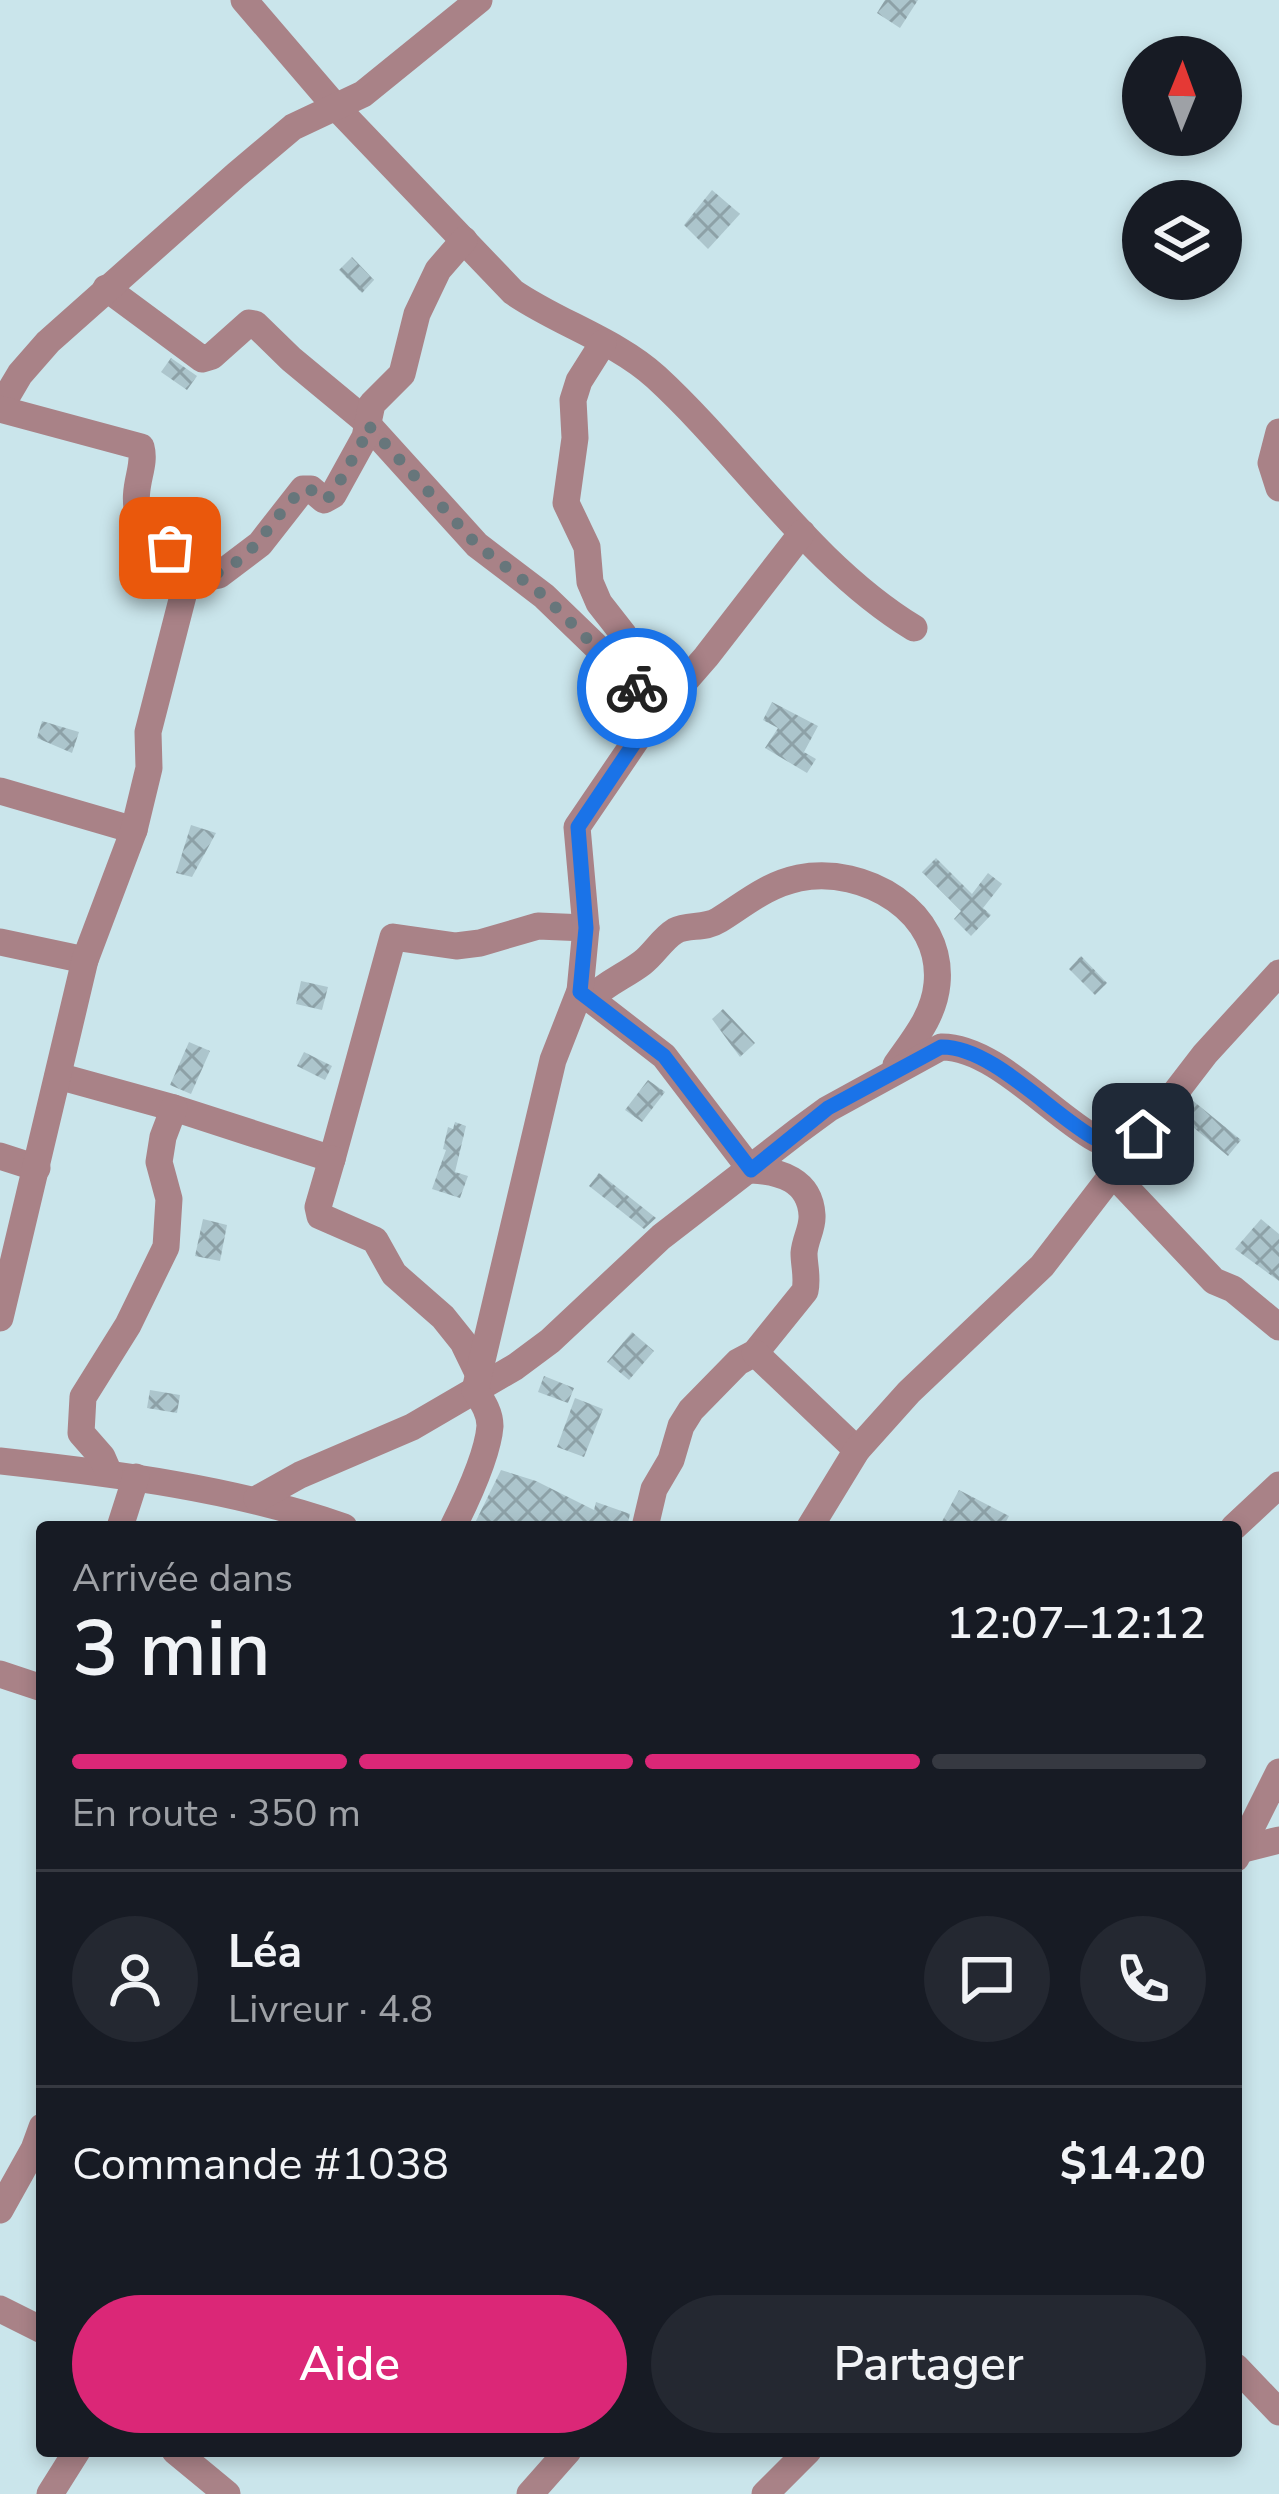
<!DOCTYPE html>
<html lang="fr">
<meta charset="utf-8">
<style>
:root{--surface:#171b24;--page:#242831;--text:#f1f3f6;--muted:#9ea1a6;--line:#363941;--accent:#db2777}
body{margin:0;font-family:"Nunito Sans",sans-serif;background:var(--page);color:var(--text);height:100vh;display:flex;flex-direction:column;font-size:45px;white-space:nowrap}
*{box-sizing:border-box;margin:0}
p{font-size:39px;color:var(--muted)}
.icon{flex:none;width:66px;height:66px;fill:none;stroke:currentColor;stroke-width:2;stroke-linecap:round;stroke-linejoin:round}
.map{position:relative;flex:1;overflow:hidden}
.sheet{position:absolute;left:36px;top:1521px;width:1206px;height:936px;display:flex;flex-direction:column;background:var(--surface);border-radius:12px;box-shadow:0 6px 18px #0003}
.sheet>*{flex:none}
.needle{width:78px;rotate:1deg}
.controls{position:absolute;left:1122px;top:36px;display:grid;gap:24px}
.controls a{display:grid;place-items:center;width:120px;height:120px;border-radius:50%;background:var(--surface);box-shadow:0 6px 18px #0003;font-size:60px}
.pin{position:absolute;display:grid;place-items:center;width:102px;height:102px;color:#fff;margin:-51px;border-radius:24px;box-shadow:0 6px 18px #0006}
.courier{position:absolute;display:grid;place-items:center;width:120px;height:120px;margin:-60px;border:9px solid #1a73e8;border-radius:50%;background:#fff;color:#222;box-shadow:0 3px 15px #0007}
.head em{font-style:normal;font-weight:600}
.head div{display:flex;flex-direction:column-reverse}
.head{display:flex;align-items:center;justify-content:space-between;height:204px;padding:0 36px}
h1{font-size:78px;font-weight:600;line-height:90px}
.bar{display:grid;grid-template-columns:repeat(4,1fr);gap:18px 12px;align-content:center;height:144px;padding:0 36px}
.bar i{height:15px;border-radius:9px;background:var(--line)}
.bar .selected{background:var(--accent)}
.bar p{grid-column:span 4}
.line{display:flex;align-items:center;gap:30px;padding:0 36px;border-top:3px solid var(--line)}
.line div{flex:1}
.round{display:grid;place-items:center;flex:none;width:126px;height:126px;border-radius:63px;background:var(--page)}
.primary-button{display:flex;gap:24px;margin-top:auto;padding:24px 36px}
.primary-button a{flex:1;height:138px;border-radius:72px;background:var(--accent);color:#fff;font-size:48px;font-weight:600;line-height:138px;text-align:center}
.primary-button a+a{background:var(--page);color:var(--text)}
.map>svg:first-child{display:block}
.building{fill:url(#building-cross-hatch)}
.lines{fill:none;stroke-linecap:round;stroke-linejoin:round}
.minor{stroke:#a98287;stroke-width:27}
.done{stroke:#67767b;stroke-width:12;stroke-dasharray:0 21.6}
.route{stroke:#1a73e8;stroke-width:15}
</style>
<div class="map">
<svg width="1279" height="2494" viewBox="0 0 1279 2494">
<defs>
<pattern id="building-cross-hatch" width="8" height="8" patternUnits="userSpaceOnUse" patternTransform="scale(3)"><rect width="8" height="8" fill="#acc5cc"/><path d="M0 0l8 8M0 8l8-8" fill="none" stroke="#8da1a7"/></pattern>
</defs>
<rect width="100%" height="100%" fill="#cae5eb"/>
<g class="building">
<path d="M885 0H918L900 28 877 13Z"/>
<path d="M712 190 740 214 708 249 684 225Z"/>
<path d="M352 257 374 280 362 293 339 270Z"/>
<path d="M171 358 197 376 187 390 161 372Z"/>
<path d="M772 702 818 726 804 752 816 759 807 773 765 748 778 728 763 720Z"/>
<path d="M42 721 79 732 72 753 37 738Z"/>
<path d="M191 825 216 833 192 877 176 873Z"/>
<path d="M936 858 972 894 988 873 1002 884 983 908 991 915 971 936 954 919 961 911 922 872Z"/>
<path d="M1081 956 1107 983 1095 995 1069 969Z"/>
<path d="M301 981 328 987 322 1010 296 1004Z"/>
<path d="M723 1009 755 1043 740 1057 712 1019Z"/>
<path d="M189 1042 210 1051 191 1094 170 1085Z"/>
<path d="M304 1052 332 1066 325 1080 297 1066Z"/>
<path d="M648 1080 665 1092 642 1122 625 1110Z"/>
<path d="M1192 1100 1241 1140 1228 1156 1188 1123 1145 1174 1139 1169Z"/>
<path d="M455 1122 466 1126 455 1172 468 1176 460 1198 432 1189 446 1150 443 1149 448 1127 453 1129Z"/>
<path d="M599 1173 656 1218 644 1229 589 1186Z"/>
<path d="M203 1219 227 1225 220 1261 195 1256Z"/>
<path d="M1261 1219 1279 1234V1281L1235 1249Z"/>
<path d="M632 1332 654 1351 629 1380 607 1362Z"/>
<path d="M544 1376 574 1388 568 1403 538 1392Z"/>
<path d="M150 1390 180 1395 177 1413 147 1408Z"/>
<path d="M575 1398 603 1409 584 1457 557 1447Z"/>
<path d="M501 1470 536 1481 594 1510 596 1502 630 1514 627 1527H473Z"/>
<path d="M959 1490 1009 1516 1003 1527H939Z"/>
</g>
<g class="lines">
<g class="minor">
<path d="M244 0 335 106 513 292C558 323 615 340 656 377 744 458 811 565 914 628"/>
<path d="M106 288 202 359 212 356 249 323 255 324 291 359 361 417 477 545 544 596 632 681"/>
<path d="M603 343 579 381 573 400 575 438 566 503 587 547 590 582 599 603 624 635V660L643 697 645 727"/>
<path d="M0 408 20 374 48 342 236 175 293 127 363 94 479 0"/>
<path d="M0 409 141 447C147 469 129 487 140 521L164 536 173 556 194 580"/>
<path d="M1279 432 1271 463 1279 488"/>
<path d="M0 791 134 830"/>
<path d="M0 942 85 960"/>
<path d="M580 991 664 1056 751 1170C780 1171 810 1180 812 1215 813 1228 805 1239 804 1253 804 1266 808 1277 805 1291L755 1353 738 1362 691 1410 681 1426 671 1460 654 1489 645 1527"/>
<path d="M590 999C606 983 625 976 642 963 654 954 662 939 675 931 688 924 705 929 719 920 745 904 766 885 799 878 865 865 944 912 937 984 934 1016 914 1039 896 1065"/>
<path d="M58 1076 174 1108 332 1159 393 937 456 946 480 943 538 926 586 928"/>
<path d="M0 1156 37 1168"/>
<path d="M332 1159 318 1207 320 1216 375 1240 394 1274 443 1317 463 1342 479 1375"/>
<path d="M1113 1174 1214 1281 1233 1289 1279 1327"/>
<path d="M0 1318 85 960 134 830 149 768 148 732 185 588 194 580 219 575 260 544 303 489H311L324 500 333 495 365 437 372 404 402 374 417 314 438 270 464 240"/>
<path d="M755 1353 857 1450"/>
<path d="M0 1461C117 1474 233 1488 344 1527"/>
<path d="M109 1473 102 1457 81 1433 83 1397 128 1325 166 1247 169 1199 159 1162 163 1137 174 1108"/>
<path d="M257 1499 300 1475 412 1427 515 1367 550 1341 661 1237 798 1131 828 1109 941 1047C993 1046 1051 1114 1096 1139L1112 1142 1143 1134"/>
<path d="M120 1527 136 1477"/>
<path d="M453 1527C466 1501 488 1454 490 1426 490 1412 482 1401 475 1390L553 1060 580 991 586 928 577 827 645 727 706 657 802 533"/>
<path d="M810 1527 857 1450 909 1392 1042 1266 1205 1054 1279 973"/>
<path d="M1234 1527 1279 1485"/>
<path d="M0 1674 42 1688"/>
<path d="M1236 1851 1279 1840"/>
<path d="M1236 1858 1279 1772"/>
<path d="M0 2210 34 2149 42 2127"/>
<path d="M0 2309 42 2330"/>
<path d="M1236 2367 1279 2412"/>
<path d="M175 2451 227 2494"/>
<path d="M50 2494 77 2451"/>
<path d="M530 2494 568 2451"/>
<path d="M765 2494 808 2451"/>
</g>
</g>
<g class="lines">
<path class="done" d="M170 548 194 580C253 569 264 525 303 489H310L324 500 332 495 365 437 368 425 477 545 544 596 637 688"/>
<path class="route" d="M637 688 643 697 645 727 578 827 586 928 580 992 664 1056 751 1170 828 1108 941 1047C992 1046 1052 1115 1096 1139L1112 1142 1143 1134"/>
</g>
</svg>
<div class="controls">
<a><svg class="needle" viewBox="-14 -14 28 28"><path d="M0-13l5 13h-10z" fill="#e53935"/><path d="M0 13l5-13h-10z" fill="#9ea1a6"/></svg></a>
<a><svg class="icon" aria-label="layers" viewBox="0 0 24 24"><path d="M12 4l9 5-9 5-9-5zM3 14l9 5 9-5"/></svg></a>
</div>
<div class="pin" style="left:170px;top:548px;background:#ea580c"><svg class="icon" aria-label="bag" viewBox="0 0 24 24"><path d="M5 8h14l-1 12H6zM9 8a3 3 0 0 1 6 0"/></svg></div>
<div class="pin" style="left:1143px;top:1134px;background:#1f2937"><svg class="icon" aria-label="home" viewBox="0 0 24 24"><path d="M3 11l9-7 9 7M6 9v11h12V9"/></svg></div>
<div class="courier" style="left:637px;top:688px"><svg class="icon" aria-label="bike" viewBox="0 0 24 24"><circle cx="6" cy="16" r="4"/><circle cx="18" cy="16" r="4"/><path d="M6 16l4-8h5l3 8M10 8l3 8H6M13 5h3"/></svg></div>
<section class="sheet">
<div class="head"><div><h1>3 min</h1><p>Arrivée dans</p></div><em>12:07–12:12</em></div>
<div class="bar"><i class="selected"></i><i class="selected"></i><i class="selected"></i><i></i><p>En route · 350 m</p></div>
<div class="line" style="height:216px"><a class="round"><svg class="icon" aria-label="person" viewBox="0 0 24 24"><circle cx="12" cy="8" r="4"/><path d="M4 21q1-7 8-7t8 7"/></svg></a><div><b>Léa</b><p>Livreur · 4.8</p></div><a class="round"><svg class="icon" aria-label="chat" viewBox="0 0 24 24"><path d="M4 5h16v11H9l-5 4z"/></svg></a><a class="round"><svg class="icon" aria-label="phone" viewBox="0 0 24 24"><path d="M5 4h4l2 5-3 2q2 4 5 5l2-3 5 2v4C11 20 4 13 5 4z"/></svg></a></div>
<div class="line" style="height:156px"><div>Commande #1038</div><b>$14.20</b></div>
<div class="primary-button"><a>Aide</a><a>Partager</a></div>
</section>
</div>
